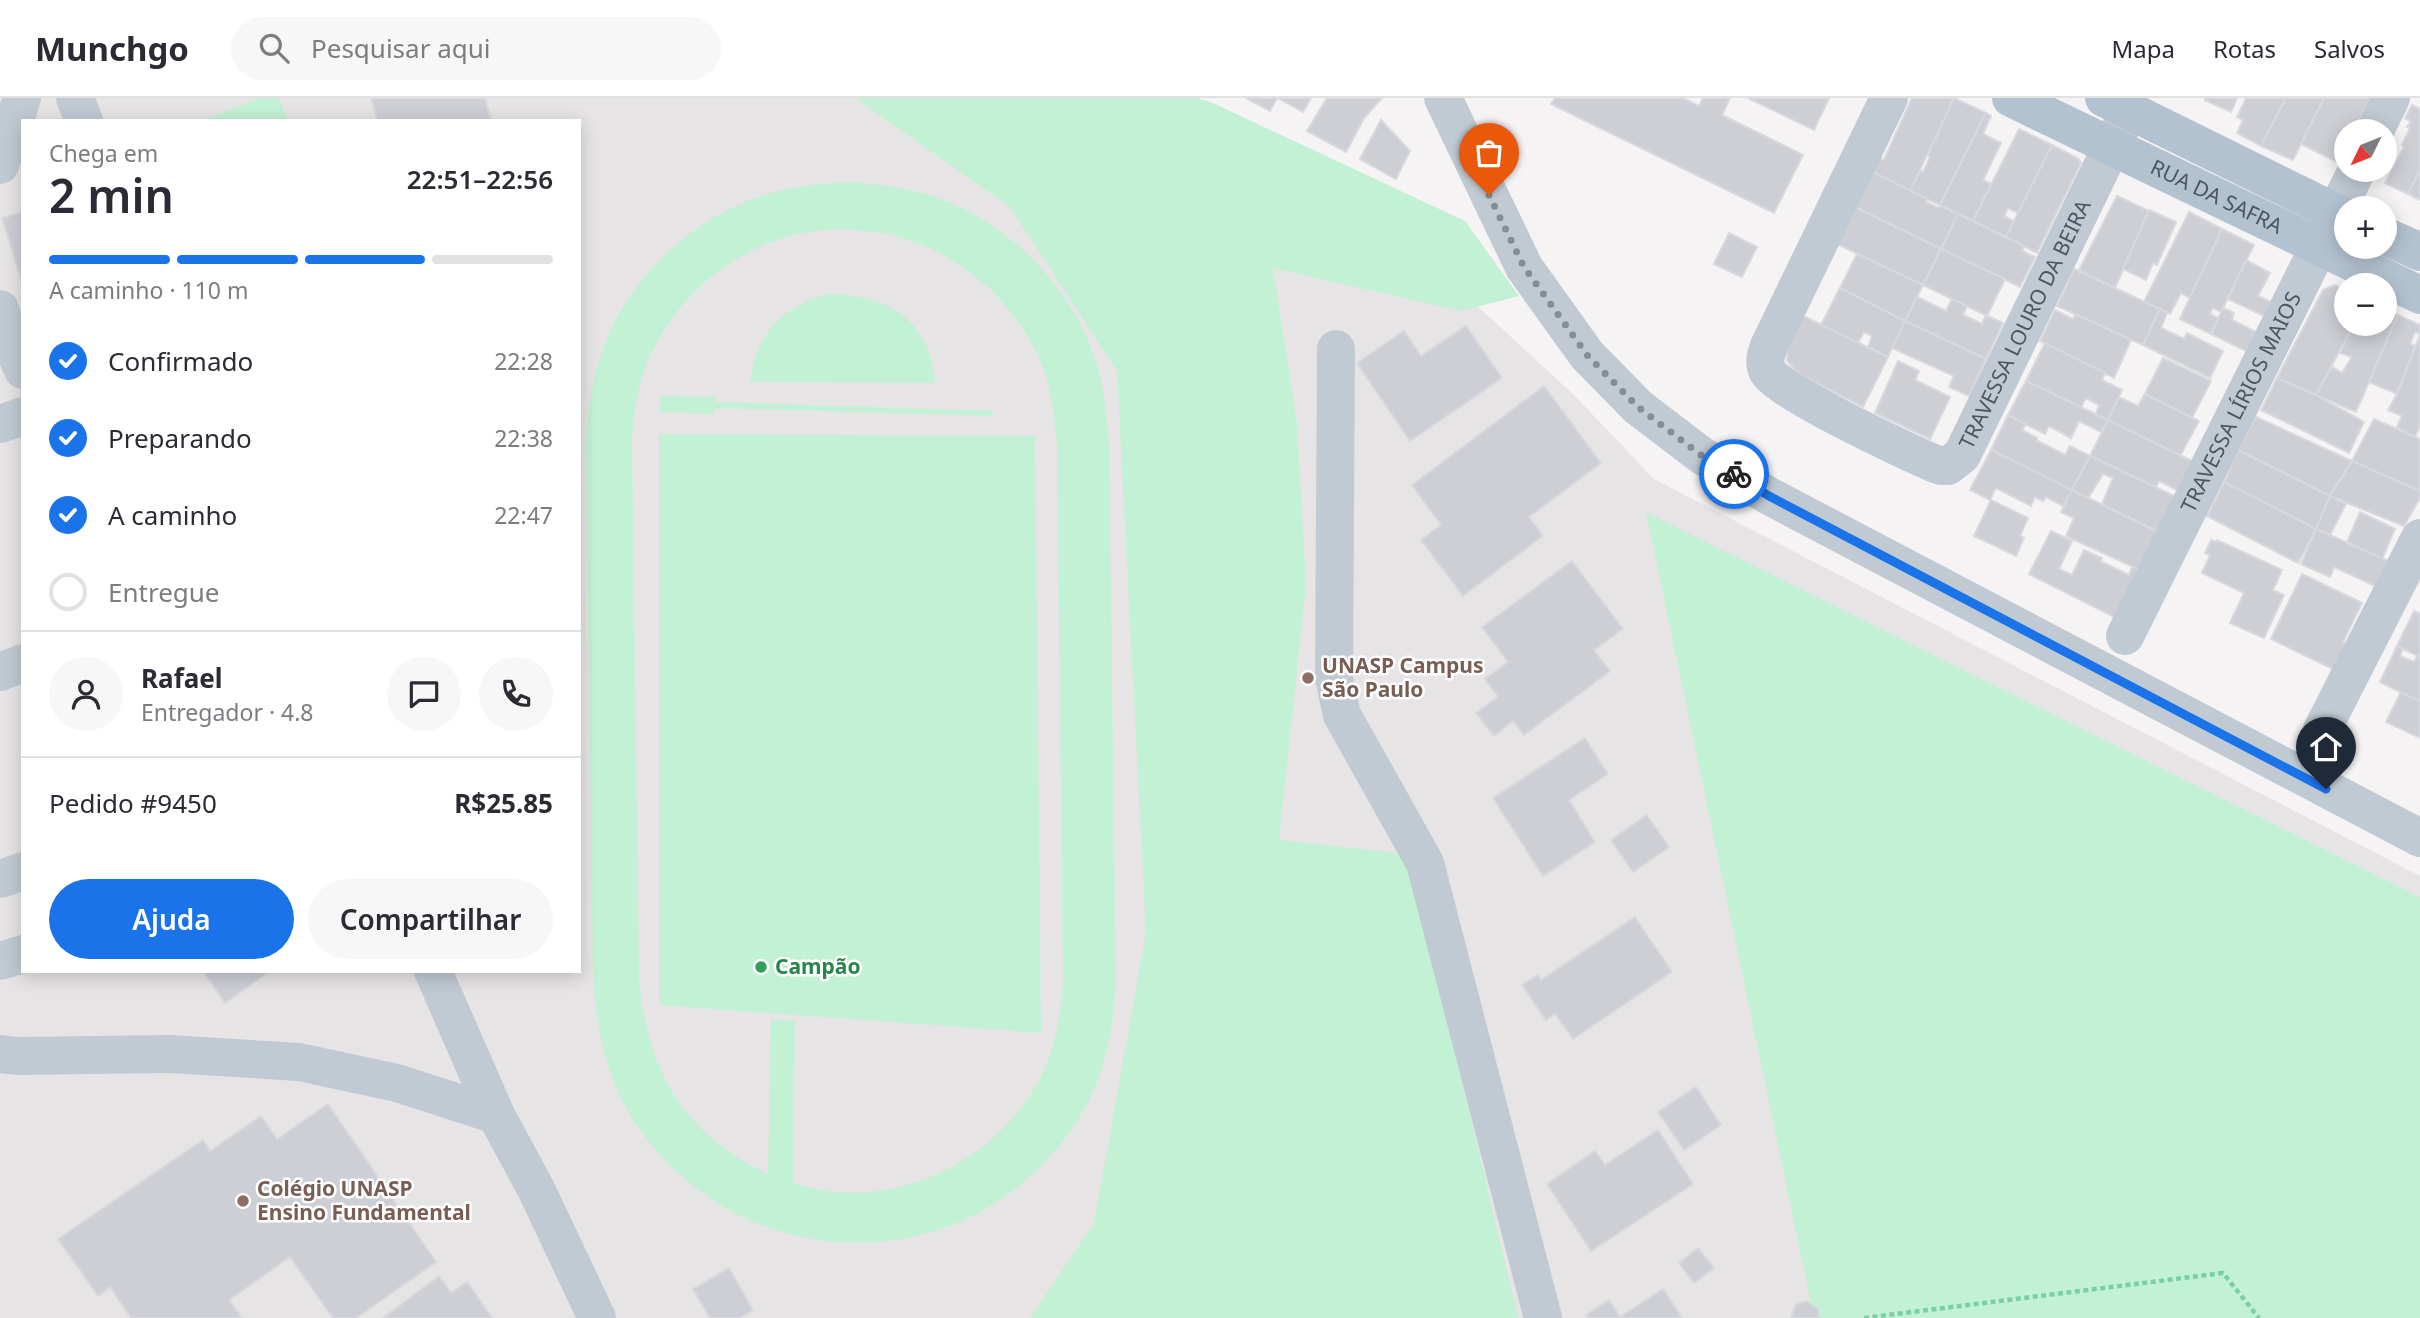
<!DOCTYPE html>
<html lang="pt">
<meta charset="utf-8">
<style>
:root{--surface:#fff;--page:#f7f7f7;--text:#2b2b33;--muted:#7c7c81;--line:#e1e1e2;--accent:#1a73e8}
body{margin:0;font-family:"Noto Sans",sans-serif;background:var(--page);color:var(--text);height:100vh;display:flex;flex-direction:column;font-size:26px;white-space:nowrap}
*{box-sizing:border-box;margin:0}
p{font-size:23px;color:var(--muted)}
.icon{flex:none;width:38px;height:38px;fill:none;stroke:currentColor;stroke-width:2;stroke-linecap:round;stroke-linejoin:round}
.map{position:relative;flex:1;overflow:hidden}
.drawer{position:absolute;left:21px;top:21px;width:560px;height:854px;display:flex;flex-direction:column;background:var(--surface);border-radius:0px;box-shadow:0 4px 18px #0003}
.drawer>*{flex:none}
.needle{width:46px;rotate:227deg}
.fabs{position:absolute;left:2334px;top:21px;display:grid;gap:14px}
.fabs a{display:grid;place-items:center;width:63px;height:63px;border-radius:50%;background:var(--surface);box-shadow:0 4px 18px #0003;font-size:35px}
.pin{position:absolute;display:grid;place-items:center;width:60px;height:60px;color:#fff;margin:-72px -30px;border-radius:50% 50% 50% 0;rotate:-45deg;box-shadow:0 0 7px #0007}
.pin .icon{rotate:45deg}
.courier{position:absolute;display:grid;place-items:center;width:70px;height:70px;margin:-35px;border:5px solid #1a73e8;border-radius:50%;background:#fff;color:#222;box-shadow:0 2px 9px #0007}
.headline em{font-style:normal;font-weight:600}
.headline div{display:flex;flex-direction:column-reverse}
.headline{display:flex;align-items:center;justify-content:space-between;height:119px;padding:0 28px}
h1{font-size:46px;font-weight:600;line-height:52px}
.bar{display:grid;grid-template-columns:repeat(4,1fr);gap:10px 7px;align-content:center;height:84px;padding:0 28px}
.bar i{height:9px;border-radius:5px;background:var(--line)}
.bar .selected{background:var(--accent)}
.bar p{grid-column:span 4}
.line{display:flex;align-items:center;gap:18px;padding:0 28px;border-top:2px solid var(--line)}
.line div{flex:1}
.round{display:grid;place-items:center;flex:none;width:74px;height:74px;border-radius:37px;background:var(--page)}
ol{padding:0 28px;list-style:none}
li{display:flex;align-items:center;gap:21px;height:77px}
li p{margin-inline-start:auto}
li .icon{padding:7px;border-radius:50%;background:var(--accent);color:#fff;stroke-width:4}
li:last-child{color:var(--muted)}
li i{width:38px;height:38px;border:4px solid var(--line);border-radius:50%}
.cta{display:flex;gap:14px;margin-top:auto;padding:14px 28px}
.cta a{flex:1;height:80px;border-radius:42px;background:var(--accent);color:#fff;font-size:28px;font-weight:600;line-height:80px;text-align:center}
.cta a+a{background:var(--page);color:var(--text)}
header{display:flex;align-items:center;gap:42px;box-sizing:border-box;height:98px;padding:0 35px;background:var(--surface);border-bottom:2px solid var(--line)}
header strong{font-size:33px}
nav{display:flex;gap:38px;margin-inline-start:auto;font-size:24px}
.search{width:490px;height:63px;background:var(--page);display:flex;align-items:center;gap:18px;box-sizing:border-box;padding:0 24px;border-radius:38px;color:var(--muted);font-size:26px}
.map>svg:first-child{display:block}
.education{fill:#e6e4e5;fill-rule:evenodd}
.green{fill:#c3f1d5;fill-rule:evenodd}
.building{fill:#cdcfd5;stroke:#d7d9de;stroke-width:2}
.lines{fill:none;stroke-linecap:round;stroke-linejoin:round}
.path{stroke:#7ad0a6;stroke-width:4.5;stroke-dasharray:5 3.5;stroke-linecap:butt}
.minor{stroke:#c1cad2;stroke-width:38}
.major{stroke:#b3c2d1;stroke-width:38}
.done{stroke:#868d94;stroke-width:7;stroke-dasharray:0 12.6}
.route{stroke:#1a73e8;stroke-width:9}
.education-dot{fill:#8d6e63;stroke:#fff;stroke-width:2.5}
.leisure-dot{fill:#2e9e5b;stroke:#fff;stroke-width:2.5}
.labels{text-anchor:middle;stroke-width:5;stroke-linejoin:round;paint-order:stroke}
.street-label{font-size:21px;fill:#4a5661;stroke:#fff}
.education-label{font-size:21px;font-weight:bold;fill:#785e54;stroke:#fff;text-anchor:start}
.leisure-label{font-size:21px;font-weight:bold;fill:#27864d;stroke:#fff;text-anchor:start}
</style>
<header>
<strong>Munchgo</strong>
<div class="search"><svg class="icon" aria-label="search" viewBox="0 0 24 24"><circle cx="10" cy="10" r="6"/><path d="M15 15l6 6"/></svg>Pesquisar aqui</div>
<nav><a>Mapa</a><a>Rotas</a><a>Salvos</a></nav>
</header>
<div class="map">
<svg width="2420" height="1220" viewBox="0 0 2420 1220">
<rect width="100%" height="100%" fill="#f5f3f3"/>
<path class="education" d="M0 0H1146L1399 136 1573 296 1654 381 2420 778V1220H0ZM23 23H579V873H23Z"/>
<g class="green">
<path d="M260 0H279L288 23H201Z"/>
<path d="M855 0H1197L1213 5 1465 123 1519 198 1461 213 1273 170 1297 325 1306 487 1279 742 1408 756 1518 1220H1030L1094 1125 1146 835 1117 273 1010 109Z"/>
<path d="M850 84C877 86 903 89 929 97 1007 121 1075 191 1098 270 1105 296 1107 322 1109 349L1116 888C1114 914 1111 940 1103 966 1090 1013 1058 1056 1021 1086 910 1178 747 1159 655 1051 642 1035 629 1017 620 998 602 960 596 921 593 880L586 342C588 315 591 289 599 263 622 185 693 116 771 95 797 88 823 85 850 84ZM846 131C858 133 871 133 883 135 956 150 1018 203 1044 272 1052 296 1054 321 1057 346L1063 884C1060 922 1054 959 1034 991 986 1071 883 1115 793 1085L795 923 771 921 768 1076C682 1036 647 972 639 880L632 341C634 316 637 291 646 268 673 199 735 147 808 134 820 132 833 132 846 131Z"/>
<path d="M828 196C873 196 915 211 930 257 933 266 934 276 935 285L750 284C757 235 781 209 828 196Z"/>
<path d="M660 298 715 299V304L993 313V318L715 310 714 316 660 314Z"/>
<path d="M659 336 1035 338 1041 935 659 907Z"/>
<path d="M1646 414 2420 799V1220H1814Z"/>
</g>
<g class="building">
<path d="M371 0H485L491 23H378Z"/>
<path d="M1246 0H1277L1270 13Z"/>
<path d="M1278 0H1311L1303 14Z"/>
<path d="M1327 0H1382L1364 20 1346 54 1307 33Z"/>
<path d="M1555 0H1683L1699 8 1703 0H1730L1722 17 1803 57 1774 115 1551 6Z"/>
<path d="M1748 0H1829L1814 32Z"/>
<path d="M1912 0H1954L1910 93 1871 73 1878 59 1884 62Z"/>
<path d="M1954 0 1986 15 1940 107 1910 93 1920 73 1923 74 1930 59 1928 57Z"/>
<path d="M2205 0H2237L2231 14 2205 2Z"/>
<path d="M2246 0H2286L2261 48 2237 35 2243 22 2237 19Z"/>
<path d="M2286 0H2324L2293 62 2261 48Z"/>
<path d="M2324 0H2370L2354 33H2347V49L2339 65 2301 46Z"/>
<path d="M2412 7 2420 11V72L2408 96 2385 85 2404 49 2402 47 2410 30 2407 29 2411 23 2405 20Z"/>
<path d="M1986 15 1991 18 1983 36 2001 45 1983 82 1991 86 1973 123 1940 107Z"/>
<path d="M1381 22 1410 53 1396 81 1360 61Z"/>
<path d="M2019 31 2052 47 2018 115 2008 110 2004 118 2014 123 2006 139 1973 123Z"/>
<path d="M2052 47 2079 61 2081 65 2037 155 2006 139Z"/>
<path d="M2420 72V102L2408 96Z"/>
<path d="M1871 73 1927 101 1926 104 1939 110 1940 107 1958 116 1941 151 1853 108Z"/>
<path d="M2117 98 2149 113 2115 190 2079 172Z"/>
<path d="M1853 108 1941 151 1923 187 1835 145Z"/>
<path d="M2149 112 2176 124 2157 167 2153 165 2146 182 2123 171Z"/>
<path d="M23 114V188L2 120Z"/>
<path d="M2189 114 2222 131 2190 200 2181 195 2170 216 2144 204Z"/>
<path d="M1958 116 2024 148 2022 153 2035 159 2020 189 1941 151Z"/>
<path d="M2222 131 2254 147 2221 214 2213 210 2210 216 2218 220 2211 236 2180 221Z"/>
<path d="M1729 135 1757 149 1742 179 1714 166Z"/>
<path d="M1941 151 2005 181 1987 218 1923 187Z"/>
<path d="M1857 156 1923 187 1905 223 1840 190Z"/>
<path d="M2246 162 2270 175 2258 198 2271 204 2264 218 2228 201Z"/>
<path d="M2074 171 2160 211 2143 247 2057 208Z"/>
<path d="M2335 187 2347 193V226H2354L2316 297 2277 280 2323 192Z"/>
<path d="M1840 190 1905 223 1888 259 1868 249 1872 238 1864 234 1858 245 1821 227Z"/>
<path d="M1917 199 1946 213 1952 201 1967 208 1963 217 1982 226 1986 217 2003 225 1986 261 1905 223Z"/>
<path d="M2223 210 2234 215 2232 222 2256 234 2246 253 2211 236Z"/>
<path d="M2160 211 2167 215 2161 230 2184 241 2187 235 2223 253 2210 280 2143 247Z"/>
<path d="M2055 212 2073 221 2076 216 2131 242 2114 280 2040 243Z"/>
<path d="M2385 212 2398 217 2356 314 2316 297 2332 269 2342 275 2352 259 2340 255 2354 226H2385Z"/>
<path d="M2398 217 2420 227V236L2415 234 2410 245 2415 248 2397 296 2369 284Z"/>
<path d="M1803 218 1888 259 1863 309 1799 276 1787 263 1788 246Z"/>
<path d="M1905 223 1986 261 1969 298 1949 289 1954 278 1892 250Z"/>
<path d="M1466 228 1502 280 1410 343 1357 265 1404 233 1421 258Z"/>
<path d="M2420 237V328L2415 339 2397 329 2402 318 2388 312 2397 296Z"/>
<path d="M2045 245 2105 275 2102 282 2122 292 2108 322 2096 316 2099 307 2086 300 2081 309 2026 283Z"/>
<path d="M2163 260 2211 283 2192 320 2145 296Z"/>
<path d="M1898 263 1919 273 1915 282 1950 299 1930 341 1875 315Z"/>
<path d="M2277 280 2316 297 2364 324 2349 355 2261 312Z"/>
<path d="M2026 283 2108 322 2101 334 2079 323 2071 340 2049 328 2045 336 2008 317Z"/>
<path d="M1544 288 1601 365 1529 419 1543 438 1463 498 1421 442 1441 427 1412 387Z"/>
<path d="M2145 296 2199 323 2180 358 2108 322 2119 299 2138 308Z"/>
<path d="M2008 317 2026 326 2022 332 2037 340 2036 342 2065 357 2070 348 2090 358 2072 392 1991 352Z"/>
<path d="M2256 319 2352 363 2330 398 2238 352Z"/>
<path d="M2374 321 2420 341V393L2352 363Z"/>
<path d="M2108 322 2192 363 2177 392 2159 383 2156 389 2090 358Z"/>
<path d="M1991 352 2072 392 2063 408 2046 399 2043 403 2035 399 2031 408 1996 390 1990 402 1970 392Z"/>
<path d="M2238 352 2330 398 2316 431 2224 384Z"/>
<path d="M2090 358 2174 398 2158 434 2102 406 2113 380 2103 376 2088 400 2072 392Z"/>
<path d="M2352 363 2420 393V400L2404 428 2330 398Z"/>
<path d="M2224 384 2316 431 2298 465 2207 418Z"/>
<path d="M2072 392 2158 434 2140 472 2066 438 2074 420 2061 414Z"/>
<path d="M2330 398 2346 406 2330 437 2316 431Z"/>
<path d="M1991 402 2028 420 2020 438 2024 440 2016 458 1974 438Z"/>
<path d="M2360 414 2395 431 2382 461 2347 444Z"/>
<path d="M2316 431 2395 466 2384 492 2334 469 2330 479 2301 466Z"/>
<path d="M2051 433 2072 443 2059 471 2072 477 2084 452 2102 460 2100 463 2129 477 2132 469 2140 472 2118 521 2029 476Z"/>
<path d="M2211 442 2216 444 2217 442 2282 472 2273 492 2284 497 2264 540 2230 525 2244 495 2202 475 2210 457 2205 455Z"/>
<path d="M1572 463 1623 531 1594 552 1610 573 1524 637 1513 623 1494 638 1476 615 1498 599 1485 581 1508 564 1482 529Z"/>
<path d="M2302 476 2362 505 2343 544 2353 549 2341 575 2271 541Z"/>
<path d="M2414 513 2420 516V559L2397 548Z"/>
<path d="M2397 548 2403 551 2400 558 2414 564 2417 558 2420 559V604L2380 584Z"/>
<path d="M2401 594 2420 604V640L2386 624Z"/>
<path d="M1585 640 1608 676 1569 702 1595 744 1543 778 1493 700Z"/>
<path d="M1647 717 1669 749 1633 774 1611 742Z"/>
<path d="M1635 819 1672 874 1573 941 1555 916 1546 922 1522 887 1538 877 1541 882Z"/>
<path d="M203 873H270L225 905Z"/>
<path d="M1696 989 1721 1027 1684 1052 1658 1014Z"/>
<path d="M328 1006 436 1164 356 1220H333L290 1159 229 1202 242 1220H131L110 1189 98 1198 58 1141 203 1042 210 1053 261 1018 277 1041Z"/>
<path d="M1658 1032 1693 1086 1591 1153 1547 1086 1595 1053 1605 1067Z"/>
<path d="M1698 1150 1714 1170 1694 1185 1679 1165Z"/>
<path d="M729 1170 753 1212 740 1220H710L693 1191Z"/>
<path d="M439 1178 451 1195 467 1184 492 1220H383Z"/>
<path d="M1663 1191 1682 1220H1588L1586 1217 1609 1202 1620 1219Z"/>
<path d="M1807 1203 1818 1211 1819 1220H1791L1795 1208 1798 1205Z"/>
</g>
<g class="lines">
<path class="path" d="M1864 1220 2223 1175 2259 1220"/>
<g class="minor">
<path d="M75 0 84 23"/>
<path d="M1443 0 1524 169 1587 257 1638 309 1701 357 1769 398 2420 740"/>
<path id="s1" d="M1889 0 1769 248C1766 256 1763 265 1768 274 1778 293 1914 358 1941 368H1948L1962 357 2126 19"/>
<path d="M2375 33 2391 0"/>
<path d="M0 67 22 0"/>
<path d="M0 211 7 236 23 272"/>
<path d="M1336 251 1334 580 1342 617 1425 765 1543 1220"/>
<path d="M0 326 23 318"/>
<path id="s2" d="M2125 538 2357 72"/>
<path d="M0 574 23 565"/>
<path d="M2322 632 2420 440"/>
<path d="M0 781 23 773"/>
<path d="M0 863 23 856"/>
<path d="M433 873 496 1017 536 1091 597 1220"/>
<path d="M0 956 17 958 170 956 299 964 397 985 496 1017"/>
</g>
<g class="major">
<path id="s3" d="M2011 0 2420 197"/>
<path d="M2104 0 2347 120"/>
<path d="M2385 138 2420 154"/>
</g>
</g>
<g class="lines">
<path class="done" d="M1489 97 1524 169 1587 257 1638 309 1701 357 1734 376"/>
<path class="route" d="M1734 376 1769 398 2326 691"/>
</g>
<g class="education-dot">
<circle cx="1308" cy="580" r="7"/>
<circle cx="243" cy="1103" r="7"/>
</g>
<circle class="leisure-dot" cx="761" cy="869" r="7"/>
<g class="labels">
<g class="street-label">
<text dy="7" stroke="none"><textPath href="#s3" startOffset="228">RUA DA SAFRA</textPath></text>
<text dy="7" stroke="none"><textPath href="#s1" startOffset="670">TRAVESSA LOURO DA BEIRA</textPath></text>
<text dy="7" stroke="none"><textPath href="#s2" startOffset="261">TRAVESSA LÍRIOS MAIOS</textPath></text>
</g>
<g class="education-label">
<text x="1322" y="575">UNASP Campus<tspan x="1322" dy="24">São Paulo</tspan></text>
<text x="257" y="1098">Colégio UNASP<tspan x="257" dy="24">Ensino Fundamental</tspan></text>
</g>
<g class="leisure-label">
<text x="775" y="876">Campão</text>
</g>
</g>
</svg>
<div class="fabs">
<a><svg class="needle" viewBox="-14 -14 28 28"><path d="M0-13l5 13h-10z" fill="#e53935"/><path d="M0 13l5-13h-10z" fill="#7c7c81"/></svg></a>
<a>+</a>
<a>−</a>
</div>
<div class="pin" style="left:1489px;top:97px;background:#ea580c"><svg class="icon" aria-label="bag" viewBox="0 0 24 24"><path d="M5 8h14l-1 12H6zM9 8a3 3 0 0 1 6 0"/></svg></div>
<div class="pin" style="left:2326px;top:691px;background:#1f2937"><svg class="icon" aria-label="home" viewBox="0 0 24 24"><path d="M3 11l9-7 9 7M6 9v11h12V9"/></svg></div>
<div class="courier" style="left:1734px;top:376px"><svg class="icon" aria-label="bike" viewBox="0 0 24 24"><circle cx="6" cy="16" r="4"/><circle cx="18" cy="16" r="4"/><path d="M6 16l4-8h5l3 8M10 8l3 8H6M13 5h3"/></svg></div>
<section class="drawer">
<div class="headline"><div><h1>2 min</h1><p>Chega em</p></div><em>22:51–22:56</em></div>
<div class="bar"><i class="selected"></i><i class="selected"></i><i class="selected"></i><i></i><p>A caminho · 110 m</p></div>
<ol>
<li><svg class="icon" aria-label="check" viewBox="0 0 24 24"><path d="M5 12l5 5 9-10"/></svg>Confirmado<p>22:28</p></li>
<li><svg class="icon" aria-label="check" viewBox="0 0 24 24"><path d="M5 12l5 5 9-10"/></svg>Preparando<p>22:38</p></li>
<li><svg class="icon" aria-label="check" viewBox="0 0 24 24"><path d="M5 12l5 5 9-10"/></svg>A caminho<p>22:47</p></li>
<li><i></i>Entregue</li>
</ol>
<div class="line" style="height:126px"><a class="round"><svg class="icon" aria-label="person" viewBox="0 0 24 24"><circle cx="12" cy="8" r="4"/><path d="M4 21q1-7 8-7t8 7"/></svg></a><div><b>Rafael</b><p>Entregador · 4.8</p></div><a class="round"><svg class="icon" aria-label="chat" viewBox="0 0 24 24"><path d="M4 5h16v11H9l-5 4z"/></svg></a><a class="round"><svg class="icon" aria-label="phone" viewBox="0 0 24 24"><path d="M5 4h4l2 5-3 2q2 4 5 5l2-3 5 2v4C11 20 4 13 5 4z"/></svg></a></div>
<div class="line" style="height:91px"><div>Pedido #9450</div><b>R$25.85</b></div>
<div class="cta"><a>Ajuda</a><a>Compartilhar</a></div>
</section>
</div>
